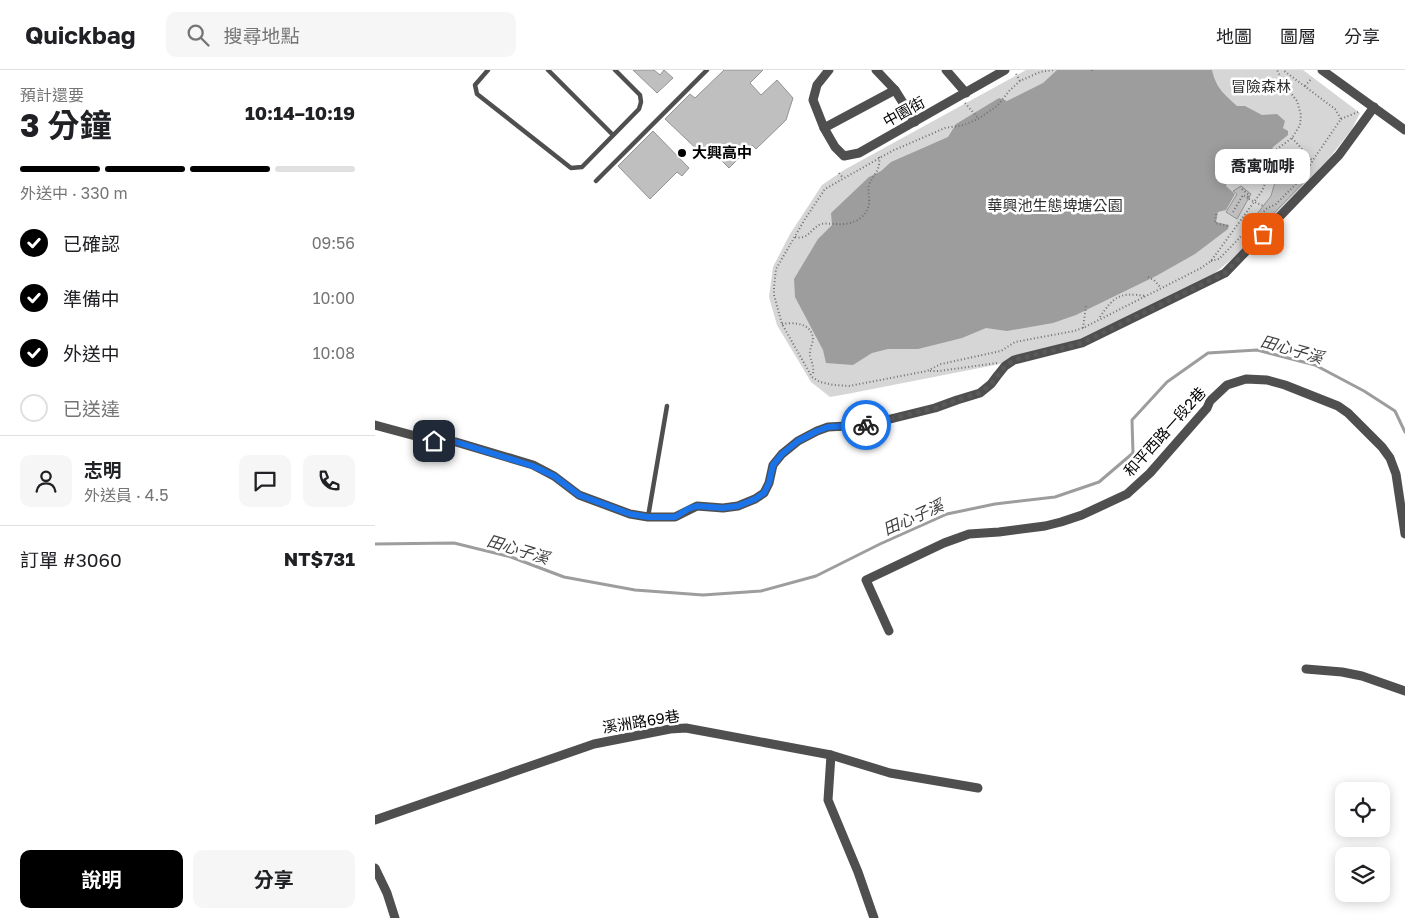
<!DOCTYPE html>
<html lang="zh-TW">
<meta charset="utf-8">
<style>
:root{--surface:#fff;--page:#f6f6f6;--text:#202124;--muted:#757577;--line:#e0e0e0;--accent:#000}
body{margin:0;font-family:"Golos Text","Noto Sans TC",sans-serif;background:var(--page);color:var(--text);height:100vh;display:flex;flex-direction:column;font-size:19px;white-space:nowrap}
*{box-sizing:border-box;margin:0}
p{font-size:16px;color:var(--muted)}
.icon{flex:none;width:28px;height:28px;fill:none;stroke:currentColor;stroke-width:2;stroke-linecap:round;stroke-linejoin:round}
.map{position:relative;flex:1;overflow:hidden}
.panel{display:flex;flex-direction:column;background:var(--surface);width:375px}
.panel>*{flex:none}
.buttons{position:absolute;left:960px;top:712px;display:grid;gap:10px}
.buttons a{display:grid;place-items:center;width:55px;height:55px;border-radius:10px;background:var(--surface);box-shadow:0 2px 12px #0003;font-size:25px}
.pin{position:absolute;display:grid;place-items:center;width:42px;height:42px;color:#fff;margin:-21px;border-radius:10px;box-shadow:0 2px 8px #0006}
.courier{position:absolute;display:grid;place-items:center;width:50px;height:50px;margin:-25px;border:4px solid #1a73e8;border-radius:50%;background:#fff;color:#222;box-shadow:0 1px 6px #0007}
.bubble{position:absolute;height:35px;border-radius:10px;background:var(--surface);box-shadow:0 2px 12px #0003;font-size:16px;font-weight:700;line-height:35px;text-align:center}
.summary em{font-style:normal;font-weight:700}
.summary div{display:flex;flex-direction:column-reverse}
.summary{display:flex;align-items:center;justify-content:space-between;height:85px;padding:0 20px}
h1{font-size:32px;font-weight:700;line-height:38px}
.bar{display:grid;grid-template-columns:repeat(4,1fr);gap:8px 5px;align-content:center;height:60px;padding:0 20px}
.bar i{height:6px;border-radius:4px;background:var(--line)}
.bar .selected{background:var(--accent)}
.bar p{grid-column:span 4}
.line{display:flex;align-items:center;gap:12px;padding:0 20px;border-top:1px solid var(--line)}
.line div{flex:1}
.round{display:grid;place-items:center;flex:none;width:52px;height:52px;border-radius:10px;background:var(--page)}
ol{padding:0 20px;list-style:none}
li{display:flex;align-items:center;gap:15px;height:55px}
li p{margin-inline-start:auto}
li .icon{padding:5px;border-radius:50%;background:var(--accent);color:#fff;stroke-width:4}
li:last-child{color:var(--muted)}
li i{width:28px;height:28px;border:2px solid var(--line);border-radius:50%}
.button{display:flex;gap:10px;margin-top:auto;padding:10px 20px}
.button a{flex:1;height:58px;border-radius:10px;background:var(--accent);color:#fff;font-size:20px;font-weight:700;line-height:58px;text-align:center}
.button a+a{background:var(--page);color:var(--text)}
header{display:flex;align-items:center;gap:30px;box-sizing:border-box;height:70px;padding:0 25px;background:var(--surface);border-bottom:1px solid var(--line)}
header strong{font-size:24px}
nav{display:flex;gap:28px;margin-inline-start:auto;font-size:18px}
.search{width:350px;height:45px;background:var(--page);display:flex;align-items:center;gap:12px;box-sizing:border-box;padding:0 18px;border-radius:10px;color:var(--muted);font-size:19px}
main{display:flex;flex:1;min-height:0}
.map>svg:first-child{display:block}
.green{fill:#d6d6d6}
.water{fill:#9d9d9d}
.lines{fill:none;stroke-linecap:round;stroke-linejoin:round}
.stream{stroke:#9d9d9d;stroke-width:3}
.building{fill:#bfbfbf;stroke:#939393}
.path{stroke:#717171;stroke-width:2;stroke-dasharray:1 2.5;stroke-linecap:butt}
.lane{stroke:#4f4f4f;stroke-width:4.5}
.street{stroke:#4f4f4f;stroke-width:9}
.path-bridge{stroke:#717171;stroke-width:2;stroke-dasharray:1 2.5;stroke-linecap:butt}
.done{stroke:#595959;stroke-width:5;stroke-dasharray:0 9}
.route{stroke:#1a73e8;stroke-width:6}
.poi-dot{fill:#000;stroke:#fff;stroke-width:2}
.labels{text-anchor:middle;stroke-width:5;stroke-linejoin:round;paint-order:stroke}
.park-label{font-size:15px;fill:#2d2d2d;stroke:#fff}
.street-label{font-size:15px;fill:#000;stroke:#fff}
.poi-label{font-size:15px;font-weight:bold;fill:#000;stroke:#fff;text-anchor:start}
.water-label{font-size:16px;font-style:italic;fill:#3e3e3e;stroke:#fff}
</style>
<header>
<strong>Quickbag</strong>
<div class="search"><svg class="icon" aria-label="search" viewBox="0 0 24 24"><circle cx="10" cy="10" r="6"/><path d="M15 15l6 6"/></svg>搜尋地點</div>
<nav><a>地圖</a><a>圖層</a><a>分享</a></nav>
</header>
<main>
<section class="panel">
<div class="summary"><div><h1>3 分鐘</h1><p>預計還要</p></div><em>10:14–10:19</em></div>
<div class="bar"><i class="selected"></i><i class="selected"></i><i class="selected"></i><i></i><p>外送中 · 330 m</p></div>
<ol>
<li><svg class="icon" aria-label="check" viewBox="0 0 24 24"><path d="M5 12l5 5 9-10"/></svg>已確認<p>09:56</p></li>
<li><svg class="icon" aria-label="check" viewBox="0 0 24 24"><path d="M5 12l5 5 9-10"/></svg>準備中<p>10:00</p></li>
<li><svg class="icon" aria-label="check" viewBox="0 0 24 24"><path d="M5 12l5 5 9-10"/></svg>外送中<p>10:08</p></li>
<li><i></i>已送達</li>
</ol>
<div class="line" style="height:90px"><a class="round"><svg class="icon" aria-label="person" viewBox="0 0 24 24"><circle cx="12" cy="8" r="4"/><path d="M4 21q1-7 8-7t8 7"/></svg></a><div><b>志明</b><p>外送員 · 4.5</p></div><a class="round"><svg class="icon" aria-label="chat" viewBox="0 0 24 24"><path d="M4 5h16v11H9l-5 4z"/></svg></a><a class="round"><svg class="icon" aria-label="phone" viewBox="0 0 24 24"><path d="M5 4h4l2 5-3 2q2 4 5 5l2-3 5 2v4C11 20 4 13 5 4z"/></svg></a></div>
<div class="line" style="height:65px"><div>訂單 #3060</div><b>NT$731</b></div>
<div class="button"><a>說明</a><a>分享</a></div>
</section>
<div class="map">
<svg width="1030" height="848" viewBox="0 0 1030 848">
<rect width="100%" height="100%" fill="#fff"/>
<path class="green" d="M651 0H928L985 43 977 59 956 86 908 138 858 188 835 207 709 270 643 285 625 294 472 324 455 327 436 312 402 255 394 227 398 197 415 164 447 115 469 100Z"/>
<path class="water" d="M682 0H837C841 18 849 24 862 36H870L887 45 902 44 910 51 908 58 913 61V65L898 77 893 91 887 101 874 110 854 105 851 116 860 124 851 140 843 142 841 152 854 155 853 159 820 184 781 206 701 245 678 253 632 261 611 258 587 268 543 279H513L497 283 478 295 451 293 448 280 420 227 419 209 443 169 457 155 456 143 494 107 506 101 516 92 573 67 581 54 624 28 632 31 668 13Z"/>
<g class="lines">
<path class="stream" d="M0 474 79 473 136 487 189 507 260 520 328 525 386 521 441 506 505 474 572 444 620 434 680 427 724 412 758 383 757 350 792 312 833 283 882 280 940 295 989 321 1020 341 1030 362"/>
</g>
<g class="building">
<path d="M258 0H279L285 5 289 0 298 8 282 23Z"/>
<path d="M349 0H388L375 13 386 25 402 10 418 28 411 50 381 79 377 75 354 98 336 80 329 86 290 49 315 24 320 28Z"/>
<path d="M278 61 314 98 307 106 302 102 275 129 243 96Z"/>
<path d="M926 103 932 109 875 168 868 162 896 126 902 105 909 106 917 114Z"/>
<path d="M866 116 876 124 862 149 851 142 862 124 858 121Z"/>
</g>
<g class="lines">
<g class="path">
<path d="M678 0 665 2 645 11 635 20 622 36 603 49 589 55 570 58 517 81 450 119 430 149 401 199 399 217V225L407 254 437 307 445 312 459 315 474 316 552 301 566 294 626 281 640 272 699 261 708 258 826 198 836 191 887 121 898 95 902 79 917 68 925 55 926 45 922 31 911 17 902 0"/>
<path d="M717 0 718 2"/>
<path d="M641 4 645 11"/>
<path d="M930 16 937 8"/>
<path d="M590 33 603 48"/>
<path d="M966 49 983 42"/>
<path d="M917 68 937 90"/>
<path d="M898 96 913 102 925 104 928 107"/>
<path d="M464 103 468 108"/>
<path d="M867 119 874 125 872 128"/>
<path d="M858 142 868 125 874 129"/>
<path d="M841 144 840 153 853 156"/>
<path d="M420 167C434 170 435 159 446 154 451 153 456 154 461 154 474 155 488 151 493 138 496 130 492 122 494 115 498 104 506 101 504 87"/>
<path d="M836 191 844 189 878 154 891 139 901 134 929 106 938 90 966 49 960 39 908 0"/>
<path d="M773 207 779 210 786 218"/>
<path d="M725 247C739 226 745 222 770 226"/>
<path d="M407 254C419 252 438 253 438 270 437 275 434 281 435 286 437 294 439 296 438 305"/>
<path d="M708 258 711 236"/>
<path d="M555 301H564L622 293"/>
</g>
<g class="lane">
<path d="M113 0 100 15 102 24 196 98 207 97 264 39 266 32 265 25 240 0"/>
<path d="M173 0 238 65"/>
<path d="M221 111 332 0"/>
<path d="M273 447 292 336"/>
</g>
<g class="street">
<path d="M454 0 442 15 438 30 449 58 460 77 469 86 484 83 630 0"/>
<path d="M501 0 520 20 540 52"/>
<path d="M571 0 591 23"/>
<path d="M947 0 1030 60"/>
<path d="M449 58 520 20"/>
<path d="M0 355 59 371 81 372 158 395 179 406 204 425 255 444 273 447H300L322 436 348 438 363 436 380 429 389 423 394 413 398 395 407 384 423 371 442 361 453 357 491 355 560 338 582 330 605 323 616 314 622 306 630 296 639 290 707 273 850 203 964 85 999 37"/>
<path d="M514 561 491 510 569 473 594 464 624 462 670 456 686 452 707 445 752 424 775 403 832 338 835 331 852 315 871 309 892 310 910 315 963 336 973 343 1007 377 1015 388 1021 404 1030 464"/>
<path d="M931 599 967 602 987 606 1030 621"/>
<path d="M456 685 453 730 483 802 499 848"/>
<path d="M0 750 219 674 295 659 311 658 456 685 515 703 603 718"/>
<path d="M0 798 12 823 20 848"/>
</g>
<path class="path-bridge" d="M874 129 888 136"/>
</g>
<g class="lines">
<path class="done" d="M491 355 560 338 582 330 605 323 616 314 630 296 639 290 707 273 850 203 888 164"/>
<path class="route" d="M59 371 81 372 158 396 179 406 204 425 255 444 273 447H300L313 439 322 436 348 438 363 436 380 429 389 423 394 413 398 395 407 384 423 371 442 361 453 357 491 355"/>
</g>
<circle class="poi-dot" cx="307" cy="83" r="5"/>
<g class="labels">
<g class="park-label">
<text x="886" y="22">冒險森林</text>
<text x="680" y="141">華興池生態埤塘公園</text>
</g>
<g class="street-label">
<text transform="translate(529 42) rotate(-29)" y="5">中園街</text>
<text transform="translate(790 362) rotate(-48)" y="5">和平西路一段2巷</text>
<text transform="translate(266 652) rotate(-9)" y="5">溪洲路69巷</text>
</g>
<g class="poi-label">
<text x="317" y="88">大興高中</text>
</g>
<g class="water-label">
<text transform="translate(917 279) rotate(16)" y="6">田心子溪</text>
<text transform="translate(538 447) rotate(-24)" y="6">田心子溪</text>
<text transform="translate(143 479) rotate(17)" y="6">田心子溪</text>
</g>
</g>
</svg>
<div class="buttons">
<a><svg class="icon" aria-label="locate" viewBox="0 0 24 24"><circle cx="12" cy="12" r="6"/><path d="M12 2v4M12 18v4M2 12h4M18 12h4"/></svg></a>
<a><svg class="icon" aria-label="layers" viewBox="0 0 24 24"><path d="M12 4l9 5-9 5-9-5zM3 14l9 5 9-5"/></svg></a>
</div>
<div class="pin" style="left:888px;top:164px;background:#ea580c"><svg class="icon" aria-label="bag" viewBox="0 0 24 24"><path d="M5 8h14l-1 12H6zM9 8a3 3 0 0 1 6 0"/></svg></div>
<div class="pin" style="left:59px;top:371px;background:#1f2937"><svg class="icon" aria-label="home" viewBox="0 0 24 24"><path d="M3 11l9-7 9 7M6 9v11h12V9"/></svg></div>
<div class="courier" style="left:491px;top:355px"><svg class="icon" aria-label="bike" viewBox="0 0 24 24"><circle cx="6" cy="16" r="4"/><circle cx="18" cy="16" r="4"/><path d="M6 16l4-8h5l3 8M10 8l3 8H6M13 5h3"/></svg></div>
<div class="bubble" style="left:840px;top:79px;width:95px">喬寓咖啡</div>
</div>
</main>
